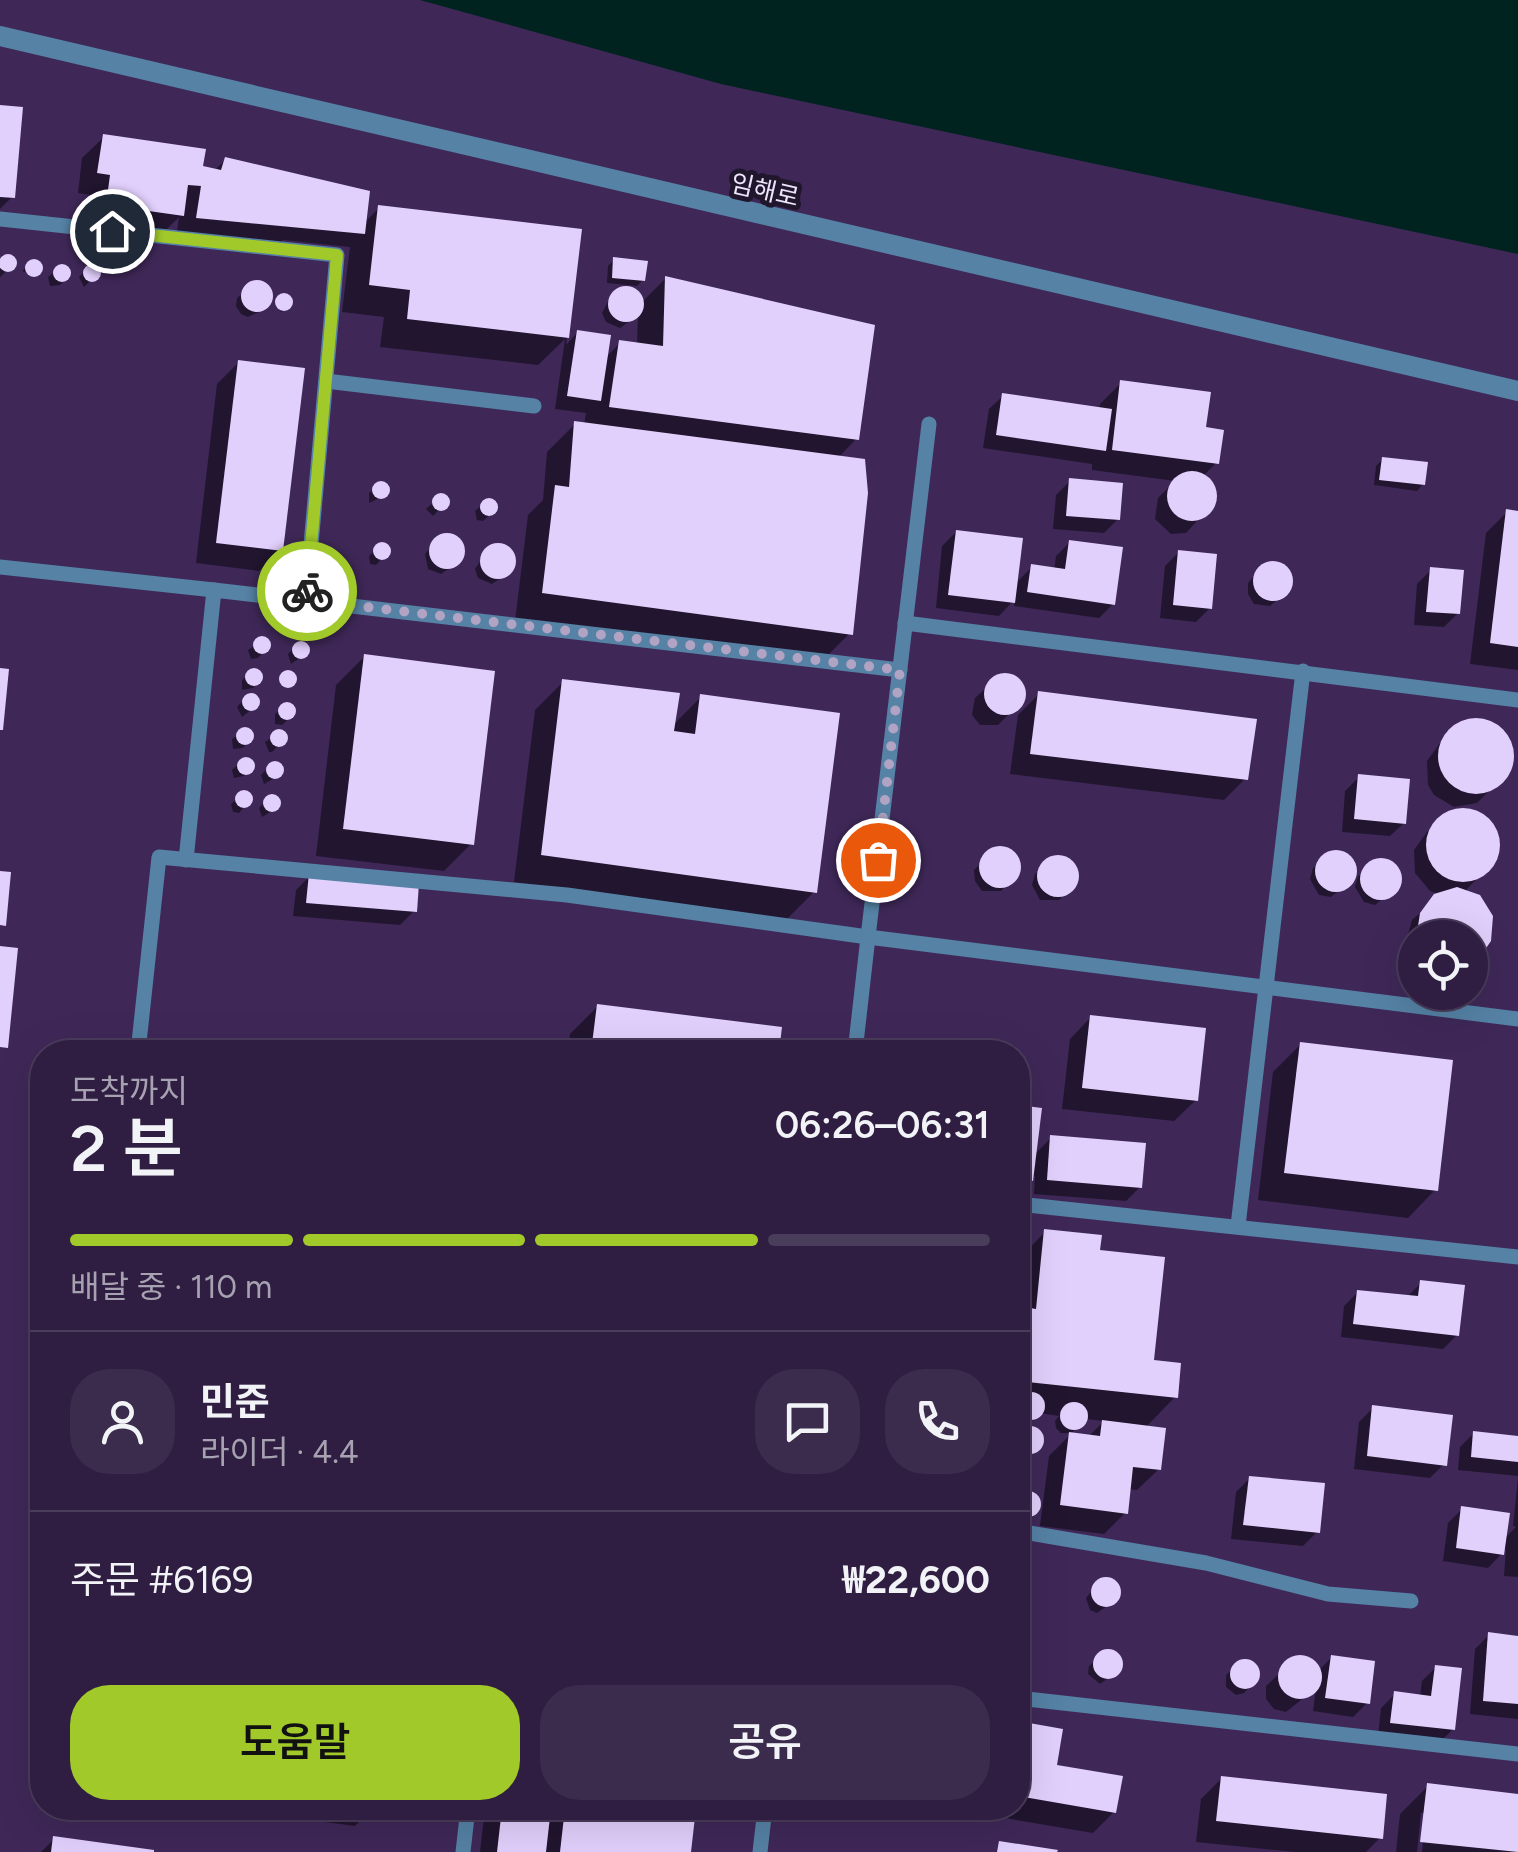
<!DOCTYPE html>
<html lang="ko">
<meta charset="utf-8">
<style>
:root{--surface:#2f1e42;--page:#3b2b4d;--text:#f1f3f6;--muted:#a7a2b2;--line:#4a3c5b;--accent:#a1c92a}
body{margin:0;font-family:Figtree,"Noto Sans KR",sans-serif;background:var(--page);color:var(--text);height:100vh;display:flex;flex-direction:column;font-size:38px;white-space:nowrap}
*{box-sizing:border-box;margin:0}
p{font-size:32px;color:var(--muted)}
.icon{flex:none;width:55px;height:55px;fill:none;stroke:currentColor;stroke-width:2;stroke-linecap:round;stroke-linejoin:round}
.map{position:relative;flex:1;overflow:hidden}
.panel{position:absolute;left:30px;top:1040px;width:1000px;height:780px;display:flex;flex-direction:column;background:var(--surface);border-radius:40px;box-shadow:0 10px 40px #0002,0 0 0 2px var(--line)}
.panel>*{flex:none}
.controls{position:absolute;left:1398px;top:920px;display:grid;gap:20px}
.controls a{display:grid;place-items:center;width:90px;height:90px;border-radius:50%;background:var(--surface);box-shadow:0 10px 40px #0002,0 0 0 2px var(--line);font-size:50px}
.pin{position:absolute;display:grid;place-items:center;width:85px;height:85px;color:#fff;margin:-42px;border:5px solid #fff;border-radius:50%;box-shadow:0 2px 10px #0007}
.courier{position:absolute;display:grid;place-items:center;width:100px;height:100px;margin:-50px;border:8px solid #a1c92a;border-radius:50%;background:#fff;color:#222;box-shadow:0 2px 12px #0007}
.summary em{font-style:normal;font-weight:600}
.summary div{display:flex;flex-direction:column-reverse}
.summary{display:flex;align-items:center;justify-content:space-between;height:170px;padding:0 40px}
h1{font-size:65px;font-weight:600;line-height:75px}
.bar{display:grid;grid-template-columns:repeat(4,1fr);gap:15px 10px;align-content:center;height:120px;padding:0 40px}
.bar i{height:12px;border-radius:8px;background:var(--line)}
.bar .active{background:var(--accent)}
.bar p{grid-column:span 4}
.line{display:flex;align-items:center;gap:25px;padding:0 40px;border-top:2px solid var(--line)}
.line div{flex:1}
.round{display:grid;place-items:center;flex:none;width:105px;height:105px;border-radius:40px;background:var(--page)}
.action{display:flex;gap:20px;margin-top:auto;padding:20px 40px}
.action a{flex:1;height:115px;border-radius:40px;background:var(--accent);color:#111;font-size:40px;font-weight:600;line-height:115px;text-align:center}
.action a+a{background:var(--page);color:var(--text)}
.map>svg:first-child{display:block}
.water{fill:#00231f}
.shadow{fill:#0007;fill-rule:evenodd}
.building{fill:#e2d0fc}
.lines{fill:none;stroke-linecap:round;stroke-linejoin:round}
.service{stroke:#5582a5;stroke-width:15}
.tertiary{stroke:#5582a5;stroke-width:20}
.done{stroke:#b1a3c3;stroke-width:10;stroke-dasharray:0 18}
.route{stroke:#a1c92a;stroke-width:12}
.labels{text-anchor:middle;stroke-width:10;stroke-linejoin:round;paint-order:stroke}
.street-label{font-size:25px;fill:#eee5fd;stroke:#21172d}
</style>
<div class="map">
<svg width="1518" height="1852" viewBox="0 0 1518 1852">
<rect width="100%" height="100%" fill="#3f2858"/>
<path class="water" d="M420 0H1518V254L721 84Z"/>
<g class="shadow">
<path d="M0 108 12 197 0 209Z"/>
<path d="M104 137 214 171 226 159 364 223 379 208 579 231 566 345 577 333 605 358 620 343 637 345 638 315 620 328 606 322 602 313 610 298 617 291 627 289 637 293 640 304 665 279 856 439 838 458 850 633 822 661 515 621 528 515 543 500 547 452 575 424 584 425 586 413 555 409 565 339 538 365 380 347 384 317 342 312 350 247 283 240 276 247 176 239 179 217 160 236 86 225 90 195 78 193 82 158Z"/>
<path d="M6 256 13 265 0 277V261Z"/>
<path d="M614 260 643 280 637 286 607 283 608 266Z"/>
<path d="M33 262 39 264 36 275 22 271Z"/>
<path d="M61 267 68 271 67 278 60 285 50 286 48 277Z"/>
<path d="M89 267 95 268 99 273 84 287 79 277Z"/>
<path d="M256 283 263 284 270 295 261 311 248 317 241 314 236 306 237 298Z"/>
<path d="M283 295 290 299 281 313 278 299Z"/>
<path d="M239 362 280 550 259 571 196 563 217 384Z"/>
<path d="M1121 383 1203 429 1217 462 1203 476 1213 487 1215 501 1186 533 1171 534 1155 519 1158 498 1175 481 1092 470V464L983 448 989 409 1003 396 1099 409 1100 404Z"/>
<path d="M1382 460 1423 484 1417 491 1374 485 1376 466Z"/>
<path d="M1070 481 1118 519 1104 533 1053 529 1056 495Z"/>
<path d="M380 484 386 486V495L369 503V493Z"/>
<path d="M440 496 447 502 433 516 426 509Z"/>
<path d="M488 500 494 504V511L483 521 477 520 475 511Z"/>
<path d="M1507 512 1518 513V670L1470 664 1486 533Z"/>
<path d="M956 532 1015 584 1032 567 1054 570 1056 556 1070 542 1113 604 1099 618 1014 606 1015 599 999 616 936 608 942 546Z"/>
<path d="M449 536 458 540 463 549 457 563 441 574 428 569 425 554 439 538Z"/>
<path d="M381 545 388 551 376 565 370 564 369 556Z"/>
<path d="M500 545 509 550 514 558 508 573 492 584 478 578 475 569 489 548Z"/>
<path d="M1179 552 1210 608 1196 622 1160 618 1165 566Z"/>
<path d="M1263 566H1281L1291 580 1288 591 1270 606 1254 604 1248 594V583Z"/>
<path d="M1431 570 1458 613 1444 627 1414 625 1417 584Z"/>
<path d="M264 639 268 647 258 658 251 659 248 650Z"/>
<path d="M298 644 307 648 306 654 291 664 288 654Z"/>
<path d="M364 657 472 843 444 871 316 856 336 685Z"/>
<path d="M253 671 259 673V682L253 688 242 690V680Z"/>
<path d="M288 672 295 678 285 689 283 676Z"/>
<path d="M999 676H1010L1023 689 1022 701 998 725H980L972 715 975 698Z"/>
<path d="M563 682 672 726 701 697 814 892 786 920 514 882 535 710Z"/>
<path d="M1039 694 1245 779 1224 800 1010 774 1018 715Z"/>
<path d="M247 696 254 697 256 706 242 717 237 707Z"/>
<path d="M286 705 292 707V716L282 725 275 724V714Z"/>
<path d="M1466 723 1488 724 1506 738 1512 761 1508 771 1477 803 1454 807 1434 795 1428 785 1427 761 1440 743Z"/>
<path d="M246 730 250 741 243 748 233 749 232 739Z"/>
<path d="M280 732 285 739 272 752H269L265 742Z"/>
<path d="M243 760H249L251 770 244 776 234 778 232 770Z"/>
<path d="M272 764 281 768 280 775 264 784 261 775Z"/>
<path d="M1359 777 1404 823 1390 836 1342 832 1345 791Z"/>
<path d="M244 793 251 799 239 813 233 812 231 804Z"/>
<path d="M269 797 278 801 277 808 262 817 259 808Z"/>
<path d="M1452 812H1475L1493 827 1497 837 1495 860 1466 890 1478 897 1482 950 1470 961V938H1415V961L1408 953 1406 942 1412 920 1441 895 1430 891 1415 873 1414 850 1427 832Z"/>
<path d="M994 850H1005L1015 857 1016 875 1001 891H982L975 881 974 870Z"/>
<path d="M1336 853 1347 857 1354 867 1353 879 1331 897 1319 895 1310 879 1313 868Z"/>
<path d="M1058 858 1069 862 1076 872 1075 884 1059 900H1040L1032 885 1035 874Z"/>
<path d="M1381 861 1392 864 1398 874 1397 886 1375 905 1364 902 1355 887 1358 876Z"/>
<path d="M310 876 414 911 400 925 293 916 296 890Z"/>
<path d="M598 1006 779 1029 776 1052H568L570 1034Z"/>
<path d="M1091 1017 1196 1100 1174 1121 1062 1109 1070 1039Z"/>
<path d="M1301 1044 1435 1190 1408 1218 1258 1200 1273 1072Z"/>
<path d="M1018 1107 1039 1110 1034 1155 1051 1138 1140 1187 1126 1201 1034 1194 1035 1175 1018 1193Z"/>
<path d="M1045 1232 1097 1252 1151 1362 1175 1397 1145 1428 1159 1469 1137 1490 1128 1489 1126 1512 1104 1534 1040 1526 1049 1456 1072 1433H1061L1056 1428 1055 1421 1059 1416 1039 1413 1030 1423H1018V1260ZM1085 1419 1104 1421 1088 1437 1070 1435Z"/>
<path d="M1421 1283 1457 1335 1443 1349 1341 1337 1344 1306 1358 1292 1406 1298Z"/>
<path d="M1373 1408 1444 1464 1430 1478 1354 1469 1359 1422Z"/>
<path d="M1033 1429 1041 1440 1028 1458H1018V1436Z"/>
<path d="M1474 1433 1518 1438V1476L1458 1470 1460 1447Z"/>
<path d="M1250 1478 1317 1532 1303 1546 1231 1539 1236 1492Z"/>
<path d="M1518 1478V1577L1504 1576 1506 1549 1488 1568 1443 1561 1448 1523 1462 1509 1503 1540 1516 1527 1513 1526Z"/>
<path d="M1025 1492 1035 1497 1038 1504 1025 1521 1018 1522V1496Z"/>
<path d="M1104 1580 1112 1581 1118 1591 1116 1600 1097 1613 1090 1610 1086 1598 1097 1584Z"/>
<path d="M1489 1635 1518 1638V1719L1470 1714 1475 1649Z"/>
<path d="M1106 1651 1120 1659 1118 1671 1100 1684 1088 1674 1089 1666Z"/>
<path d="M1332 1657 1367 1703 1353 1717 1313 1711 1316 1688 1286 1712 1274 1709 1266 1699V1686L1295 1659 1312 1662 1318 1671Z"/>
<path d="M1241 1662H1249L1258 1671 1257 1679 1244 1693 1236 1695 1226 1687V1675Z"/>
<path d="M1436 1667 1453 1729 1439 1743 1378 1736 1381 1708 1395 1694 1420 1697 1422 1681Z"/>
<path d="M1018 1723 1060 1731 1055 1767 1114 1812 1093 1833 958 1810 1018 1808Z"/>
<path d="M1222 1778 1380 1838 1366 1852H1295L1196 1842 1201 1799Z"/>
<path d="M1428 1786 1518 1796V1852H1422L1426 1813H1421L1417 1852H1396L1400 1814Z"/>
<path d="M121 1808H184L178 1814Z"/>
<path d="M205 1808H245L239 1814Z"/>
<path d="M258 1808H373L355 1826 257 1813Z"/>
<path d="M485 1808H694L688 1852H480Z"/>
<path d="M837 1808H864L851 1815 840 1812Z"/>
<path d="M54 1839 152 1852H41Z"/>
</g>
<g class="building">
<path d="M0 105 23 107 15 198 0 197Z"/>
<path d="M103 134 206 149 203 166 221 170 225 157 370 191 365 234 196 218 201 186 188 185 184 216 106 205 110 175 97 173Z"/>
<path d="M378 205 582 229 569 338 407 319 410 290 369 285Z"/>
<circle cx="8" cy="263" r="9"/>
<path d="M613 257 648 261 645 281 612 278Z"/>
<circle cx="34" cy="268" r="9"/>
<circle cx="62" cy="273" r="9"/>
<circle cx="92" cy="273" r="9"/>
<path d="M665 276 875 325 859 440 609 407 619 340 663 346Z"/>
<circle cx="257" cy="296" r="16"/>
<circle cx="626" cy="304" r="18"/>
<circle cx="284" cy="302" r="9"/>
<path d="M577 330 611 335 601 401 567 396Z"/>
<path d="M238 360 305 368 283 551 216 543Z"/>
<path d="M1120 380 1211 392 1206 427 1224 430 1219 464 1112 450Z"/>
<path d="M1002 393 1112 409 1106 451 996 435Z"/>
<path d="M574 421 865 459 868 493 853 635 542 593 555 485 569 487Z"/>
<path d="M1382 457 1428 462 1425 485 1379 480Z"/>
<circle cx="1192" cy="496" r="25"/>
<path d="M1069 478 1123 483 1120 520 1066 516Z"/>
<circle cx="381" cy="490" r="9"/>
<circle cx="441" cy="502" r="9"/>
<circle cx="489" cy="507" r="9"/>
<path d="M1506 509 1518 511V647L1490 643Z"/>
<path d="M956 530 1023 538 1015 603 948 595Z"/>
<circle cx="447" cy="551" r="18"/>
<path d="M1069 540 1123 547 1115 605 1027 592 1031 564 1065 569Z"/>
<circle cx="382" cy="551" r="9"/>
<circle cx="498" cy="561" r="18"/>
<path d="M1178 550 1217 554 1212 609 1173 605Z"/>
<circle cx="1273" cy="581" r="20"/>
<path d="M1430 567 1464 570 1460 614 1426 612Z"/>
<circle cx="262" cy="645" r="9"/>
<circle cx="301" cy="650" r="9"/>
<path d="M364 654 495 671 474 845 343 829Z"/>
<circle cx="254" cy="677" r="9"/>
<path d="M0 668 9 669 3 730H0Z"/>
<circle cx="288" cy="679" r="9"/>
<circle cx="1005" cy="694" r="21"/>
<path d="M562 679 680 693 674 731 695 734 700 694 840 713 817 893 541 855Z"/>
<path d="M1038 691 1257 719 1248 780 1030 754Z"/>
<circle cx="251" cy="702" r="9"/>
<circle cx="287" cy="711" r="9"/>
<circle cx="1476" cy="756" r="38"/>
<circle cx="245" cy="736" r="9"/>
<circle cx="279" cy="738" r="9"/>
<circle cx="246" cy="766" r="9"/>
<circle cx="275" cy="770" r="9"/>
<path d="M1358 774 1410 779 1406 824 1354 819Z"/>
<circle cx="244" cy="799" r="9"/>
<circle cx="272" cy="803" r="9"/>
<circle cx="1463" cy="845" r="37"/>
<circle cx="1000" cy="867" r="21"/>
<circle cx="1336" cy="871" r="21"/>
<circle cx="1058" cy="876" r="21"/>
<circle cx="1381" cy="879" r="21"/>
<path d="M0 871 11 872 6 926 0 925Z"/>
<path d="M309 873 419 883 417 912 306 903Z"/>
<path d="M1457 887 1480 895 1493 916 1491 941 1484 951 1470 960V938H1421L1418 926 1420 913 1434 894Z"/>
<path d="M0 946 18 948 8 1048 0 1047Z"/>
<path d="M597 1004 782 1027 779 1052H591Z"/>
<path d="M1090 1015 1206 1028 1198 1101 1082 1088Z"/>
<path d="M1300 1042 1453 1060 1438 1191 1284 1173Z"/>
<path d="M1018 1105 1042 1108 1033 1181 1018 1179Z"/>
<path d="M1050 1135 1146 1143 1142 1188 1047 1180Z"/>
<path d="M1044 1229 1102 1235 1100 1250 1165 1257 1154 1360 1181 1363 1178 1398 1018 1381V1306L1036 1309Z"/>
<path d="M1420 1280 1465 1285 1459 1336 1353 1324 1357 1290 1418 1296Z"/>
<circle cx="1031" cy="1406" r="14"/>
<circle cx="1074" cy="1416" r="14"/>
<path d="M1372 1405 1453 1415 1447 1466 1367 1456Z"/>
<path d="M1102 1420 1166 1428 1161 1470 1133 1467 1128 1514 1060 1505 1069 1432 1100 1436Z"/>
<circle cx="1030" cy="1440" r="14"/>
<path d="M1473 1431 1518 1436V1462L1471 1457Z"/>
<path d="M1249 1476 1325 1483 1320 1533 1243 1525Z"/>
<circle cx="1028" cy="1504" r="13"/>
<path d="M1461 1506 1510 1513 1504 1555 1456 1548Z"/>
<circle cx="1106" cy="1592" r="15"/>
<path d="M1488 1632 1518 1636V1704L1483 1701Z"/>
<circle cx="1108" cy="1664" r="15"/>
<path d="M1331 1655 1375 1661 1370 1704 1325 1698Z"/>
<circle cx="1300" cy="1677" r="22"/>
<circle cx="1245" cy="1674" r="15"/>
<path d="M1435 1665 1462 1668 1455 1730 1390 1723 1394 1691 1431 1696Z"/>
<path d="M1018 1721 1063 1729 1057 1765 1123 1776 1116 1813 1018 1796Z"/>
<path d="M1221 1776 1387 1794 1383 1839 1216 1821Z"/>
<path d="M1427 1783 1518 1794V1852L1420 1842Z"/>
<path d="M502 1808H551L546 1852H497Z"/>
<path d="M565 1808H696L691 1852H560Z"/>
<path d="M53 1836 154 1850V1852H51Z"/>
<path d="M999 1841 1058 1850 1057 1852H997Z"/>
</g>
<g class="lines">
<g class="service">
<path d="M0 219 337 255 306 600"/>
<path d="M326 381 534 406"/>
<path d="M0 567 214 590"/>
<path d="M905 623 1518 700"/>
<path d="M186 860 214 590 900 670"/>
<path d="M138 1052 159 857 567 895 868 937 929 424"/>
<path d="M855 1052 868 937 1518 1019"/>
<path d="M1018 1204 1518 1257"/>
<path d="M1238 1226 1303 671"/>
<path d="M1018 1531 1206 1563 1328 1594 1411 1601"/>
<path d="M1018 1698 1518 1754"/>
<path d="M463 1852 468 1808"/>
<path d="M760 1852 765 1808"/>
</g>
<path class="tertiary" d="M0 36 1518 391"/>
</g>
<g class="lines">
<path class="done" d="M307 591 306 600 900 670 878 860"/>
<path class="route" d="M112 231 337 255 307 591"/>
</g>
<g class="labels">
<g class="street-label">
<text transform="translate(765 190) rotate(13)" y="9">임해로</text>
</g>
</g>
</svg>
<div class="controls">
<a><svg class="icon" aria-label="locate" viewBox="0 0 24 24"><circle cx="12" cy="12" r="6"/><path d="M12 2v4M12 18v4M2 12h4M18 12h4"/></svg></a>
</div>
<div class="pin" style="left:878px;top:860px;background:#ea580c"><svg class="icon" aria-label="bag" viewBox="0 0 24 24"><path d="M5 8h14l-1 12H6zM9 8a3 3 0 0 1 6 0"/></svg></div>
<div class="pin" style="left:112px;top:231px;background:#1f2937"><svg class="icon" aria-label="home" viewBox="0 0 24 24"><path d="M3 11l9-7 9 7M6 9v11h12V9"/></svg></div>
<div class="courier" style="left:307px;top:591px"><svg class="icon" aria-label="bike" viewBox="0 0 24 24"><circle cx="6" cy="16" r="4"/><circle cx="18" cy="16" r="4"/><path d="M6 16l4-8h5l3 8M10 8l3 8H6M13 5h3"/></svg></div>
<section class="panel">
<div class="summary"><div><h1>2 분</h1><p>도착까지</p></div><em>06:26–06:31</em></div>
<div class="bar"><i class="active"></i><i class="active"></i><i class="active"></i><i></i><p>배달 중 · 110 m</p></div>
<div class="line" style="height:180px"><a class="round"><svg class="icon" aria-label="person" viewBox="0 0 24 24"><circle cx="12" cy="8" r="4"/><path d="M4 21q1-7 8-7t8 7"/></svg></a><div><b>민준</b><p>라이더 · 4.4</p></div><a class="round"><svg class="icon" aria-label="chat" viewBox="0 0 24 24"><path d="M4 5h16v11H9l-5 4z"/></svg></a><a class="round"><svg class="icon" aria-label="phone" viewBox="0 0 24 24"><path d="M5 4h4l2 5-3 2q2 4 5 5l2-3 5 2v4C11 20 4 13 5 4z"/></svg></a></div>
<div class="line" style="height:130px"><div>주문 #6169</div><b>₩22,600</b></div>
<div class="action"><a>도움말</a><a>공유</a></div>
</section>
</div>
